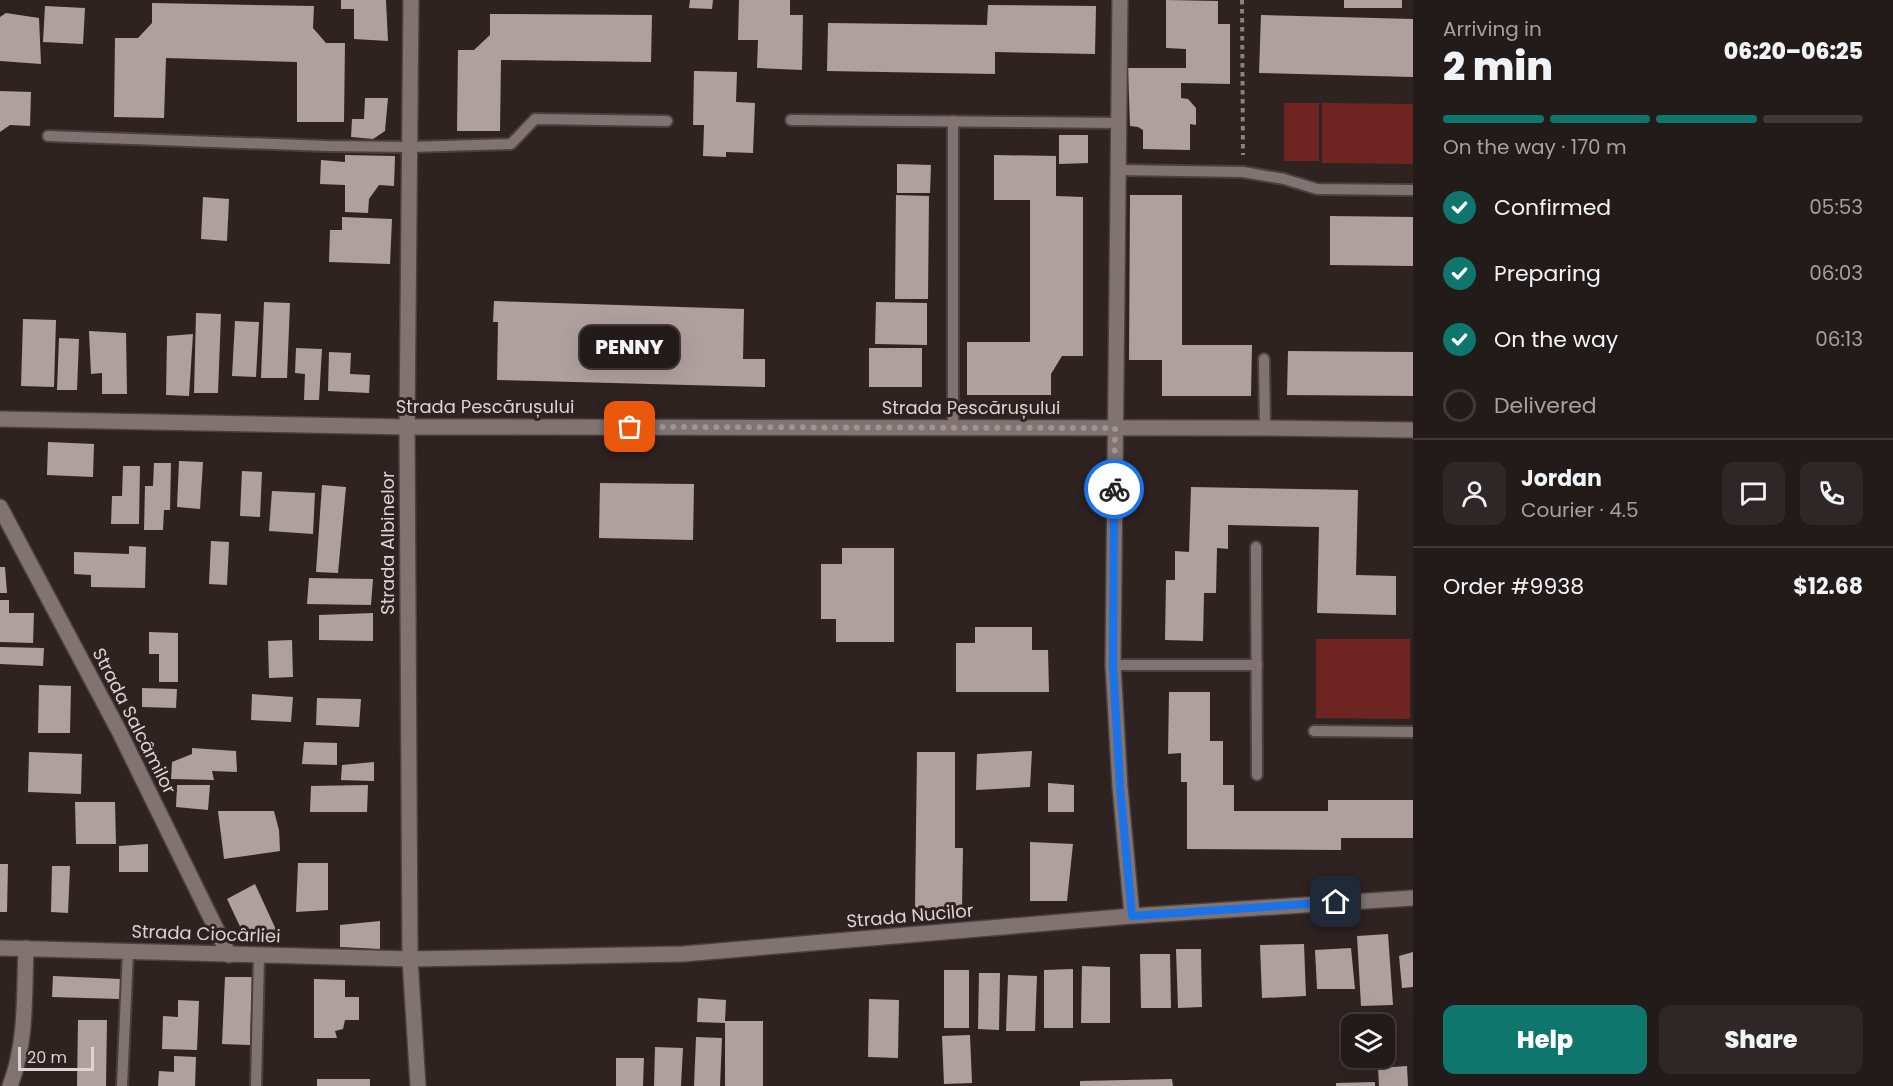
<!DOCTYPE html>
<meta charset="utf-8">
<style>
:root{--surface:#231a1a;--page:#2f2727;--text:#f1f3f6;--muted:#a3a1a2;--line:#403839;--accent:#0f766e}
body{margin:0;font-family:Poppins,sans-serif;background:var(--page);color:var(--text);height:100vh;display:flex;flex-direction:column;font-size:22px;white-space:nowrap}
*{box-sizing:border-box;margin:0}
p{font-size:20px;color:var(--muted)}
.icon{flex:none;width:33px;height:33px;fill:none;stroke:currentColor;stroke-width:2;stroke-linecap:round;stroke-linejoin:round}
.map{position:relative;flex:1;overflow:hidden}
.details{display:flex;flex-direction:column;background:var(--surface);width:480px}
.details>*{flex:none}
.controls{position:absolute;left:1341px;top:1014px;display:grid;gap:12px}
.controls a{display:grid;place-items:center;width:54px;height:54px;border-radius:12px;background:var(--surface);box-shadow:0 6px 24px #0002,0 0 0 2px var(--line);font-size:30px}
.scale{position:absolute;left:18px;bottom:15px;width:76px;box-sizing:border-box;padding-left:6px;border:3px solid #dcd3d2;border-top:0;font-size:16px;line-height:21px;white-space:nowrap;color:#dcd3d2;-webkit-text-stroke:4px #2f2322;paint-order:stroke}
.pin{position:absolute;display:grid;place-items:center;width:51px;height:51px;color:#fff;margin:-26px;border-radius:12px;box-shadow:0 3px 9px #0006}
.courier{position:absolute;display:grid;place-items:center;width:60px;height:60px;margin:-30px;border:4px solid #1a73e8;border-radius:50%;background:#fff;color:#222;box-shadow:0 2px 8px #0007}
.bubble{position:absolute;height:42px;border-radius:12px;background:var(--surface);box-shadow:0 6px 24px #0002,0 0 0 2px var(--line);font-size:20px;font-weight:800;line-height:42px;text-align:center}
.summary em{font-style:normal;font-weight:800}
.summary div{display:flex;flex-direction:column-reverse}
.summary{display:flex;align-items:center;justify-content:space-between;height:102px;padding:0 30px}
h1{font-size:39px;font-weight:800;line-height:45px}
.bar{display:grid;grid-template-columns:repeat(4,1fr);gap:9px 6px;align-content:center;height:72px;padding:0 30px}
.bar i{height:8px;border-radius:4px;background:var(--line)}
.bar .selected{background:var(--accent)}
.bar p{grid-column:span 4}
.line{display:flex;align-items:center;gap:15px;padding:0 30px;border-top:2px solid var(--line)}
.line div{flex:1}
.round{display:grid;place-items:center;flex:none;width:63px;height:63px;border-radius:12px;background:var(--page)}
ol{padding:0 30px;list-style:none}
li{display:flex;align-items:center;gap:18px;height:66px}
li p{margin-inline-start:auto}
li .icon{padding:6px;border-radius:50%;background:var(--accent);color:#fff;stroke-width:4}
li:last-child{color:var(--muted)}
li i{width:33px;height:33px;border:3px solid var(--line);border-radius:50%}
.button{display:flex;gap:12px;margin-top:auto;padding:12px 30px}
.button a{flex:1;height:69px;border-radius:12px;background:var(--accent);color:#fff;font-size:24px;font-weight:800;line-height:69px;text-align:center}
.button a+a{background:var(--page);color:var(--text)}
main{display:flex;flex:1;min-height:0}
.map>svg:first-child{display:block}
.green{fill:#6e2421}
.building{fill:#afa09e}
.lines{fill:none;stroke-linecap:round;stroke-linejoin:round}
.lane-casing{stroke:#4a403f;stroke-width:14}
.street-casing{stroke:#4a403f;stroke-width:18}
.secondary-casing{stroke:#4a403f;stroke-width:18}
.path{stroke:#8b8180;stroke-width:4;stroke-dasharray:4.5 4.5;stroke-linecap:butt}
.lane{stroke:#817371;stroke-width:10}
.street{stroke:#817371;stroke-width:15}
.secondary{stroke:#817371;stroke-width:15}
.done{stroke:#9f9594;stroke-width:6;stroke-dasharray:0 10.8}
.route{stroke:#1a73e8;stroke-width:8}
.labels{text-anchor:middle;stroke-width:6;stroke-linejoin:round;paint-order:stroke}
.street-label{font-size:18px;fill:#dcd3d2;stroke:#2f2322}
</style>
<main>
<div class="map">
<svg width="1413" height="1086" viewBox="0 0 1413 1086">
<rect width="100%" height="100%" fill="#2f2322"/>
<g class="green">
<rect x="1284" y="103" width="35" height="58"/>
<path d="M1322 103 1413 104V164L1322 163Z"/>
<path d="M1316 639H1410V719L1316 718Z"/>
</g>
<g class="building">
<path d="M341 0H386L388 41 354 39V9H341Z"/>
<path d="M690 0H713L712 9 689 8Z"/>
<path d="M739 0H790V15H803L802 70 757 68 758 40H738Z"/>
<path d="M1166 0 1218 1V24H1230V84L1181 83V98L1188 99 1196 108V125L1190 124V150L1143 149V130L1138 127 1130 126 1128 68H1186V49L1166 48Z"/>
<rect x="1344" y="0" width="58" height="8"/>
<path d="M152 3 314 6 313 28 326 43H345L344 122H297V62L166 58 164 118 114 117 115 38H138L152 23Z"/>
<path d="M988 5 1096 6 1095 54 995 52V74L827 71 828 23 987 25Z"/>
<path d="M45 6 85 8 83 44 43 42Z"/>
<path d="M6 13 39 18 41 64 0 61V17Z"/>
<path d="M490 14 652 15 651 62 501 60 500 131H457L458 50H474L490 35Z"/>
<path d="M1261 15 1413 19V77L1259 73Z"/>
<path d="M694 71 737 72 736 102 755 103 753 153 726 152V157L703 156 704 125H693Z"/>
<path d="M0 91 31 92 30 126 10 125 0 132Z"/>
<path d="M365 98H388L385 131 373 139 351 137 352 119H364Z"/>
<path d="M1059 135H1088V163L1059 164Z"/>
<path d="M345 155 395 156 394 186 379 185 369 199 368 213 345 212V185L320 184 321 160 345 162Z"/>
<path d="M994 155 1056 156V196L1083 197V356H1062L1051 374V395H967V342H1030V200H994Z"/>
<path d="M897 164 931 165 930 193H897Z"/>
<path d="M896 195 929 196 928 299H895Z"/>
<path d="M1130 195H1182V345H1252L1251 396H1162V360H1129Z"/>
<path d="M203 197 229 199 227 241 201 239Z"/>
<path d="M1330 216 1413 217V266L1330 265Z"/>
<path d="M342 217 392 219 390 264 329 262 330 230H342Z"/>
<path d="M494 301 744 309 743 359H765V387L497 380 498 322H493Z"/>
<path d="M264 302 290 303 287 378H261Z"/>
<path d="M876 302 927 303V345L875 344Z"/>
<path d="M196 313 221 314 218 393H194Z"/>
<path d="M23 319 56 320 54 387 21 386Z"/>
<path d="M235 321 259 322 256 377 232 376Z"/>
<path d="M89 331 126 333 127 394H102V373L91 374Z"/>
<path d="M193 334 189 396 166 395 167 336Z"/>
<path d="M59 338 79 339 77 390H57Z"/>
<path d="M296 348 322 349 319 400H304L305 374 295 373Z"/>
<rect x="869" y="348" width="53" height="39"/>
<path d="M1288 351 1413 352V396L1287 395Z"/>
<path d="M329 352 351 353 350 374 370 375 369 393 328 391Z"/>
<path d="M48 442 94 444 93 477 47 475Z"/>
<path d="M179 461 203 462 200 509 177 507Z"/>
<path d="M154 463H171L170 510H164L163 530H144L145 486H153Z"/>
<path d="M123 466H140L139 524H111L112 496H122Z"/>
<path d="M242 471 262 472 260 517 240 516Z"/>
<path d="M600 483 694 484 693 540 599 538Z"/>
<path d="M322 485 346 487 338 573 316 572Z"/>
<path d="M1191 487 1358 490 1356 575 1396 576V615L1317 613 1319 527 1228 525V549L1217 548 1216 593H1204L1203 641 1165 640 1166 580H1175V551L1189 552Z"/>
<path d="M272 491 315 493 313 534 269 531Z"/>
<path d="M211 541 229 542 227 585 209 584Z"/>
<path d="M129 546 146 547 145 588 91 587V575L74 574V552L129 554Z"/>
<path d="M842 548H894V642H836V619H821V564H842Z"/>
<path d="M0 567H5L7 593H0Z"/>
<path d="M309 578 373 579 371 605 307 604Z"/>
<path d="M0 600H9V613H34L33 643 0 642Z"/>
<path d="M373 613V641L319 640V615Z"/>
<path d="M975 627H1032V650H1048L1049 692H956V643H975Z"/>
<path d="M149 632 178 633V682H159V654H149Z"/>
<path d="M292 640 293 677 269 678 268 641Z"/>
<path d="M0 647 44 648 43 666 0 664Z"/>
<path d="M39 685 71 686 70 733H38Z"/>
<path d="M142 688 177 689 176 708 142 707Z"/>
<path d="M1169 692H1210V741H1223V785H1234V811H1328V800H1413V838H1341V850L1187 849V782H1181V753L1168 754Z"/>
<path d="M252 694 293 697 291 722 251 720Z"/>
<path d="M317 698 361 699 359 727 316 725Z"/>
<path d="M304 742 337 743V765L302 764Z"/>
<path d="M192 748 236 751 237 772 212 771 214 780 171 779 172 762 192 754Z"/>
<path d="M1032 751 1030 787 976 790 977 754Z"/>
<path d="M29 752 82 754 81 794 28 792Z"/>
<path d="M917 752H955V848H963L962 909 915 908Z"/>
<path d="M374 762V781L341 780 342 765Z"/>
<path d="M1048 783 1074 785V812H1048Z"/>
<path d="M177 785H210L208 810 176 807Z"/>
<path d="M368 785 367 812H310L311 786Z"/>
<path d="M75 802H115L116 844H76Z"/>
<path d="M218 811H274L279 830 280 851 224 859Z"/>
<path d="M1030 842 1073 844 1067 901H1030Z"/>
<path d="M148 844V872H119V846Z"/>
<path d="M298 863H328V910L296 912Z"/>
<path d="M0 864H8L7 912H0Z"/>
<path d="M52 866H70L68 913 51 912Z"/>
<path d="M255 884 278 934 245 937 227 899Z"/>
<path d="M380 921V949L340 947V925Z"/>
<path d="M1388 934 1393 1005 1361 1006 1357 936Z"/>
<path d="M1304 944 1306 996 1262 998 1260 945Z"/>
<path d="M1351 948 1355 989H1317L1315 950Z"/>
<path d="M1176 949H1201L1202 1007 1178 1008Z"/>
<path d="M1413 952V987L1402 988 1399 956Z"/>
<path d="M1140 954H1170L1171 1008H1141Z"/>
<path d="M1082 966 1110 967V1023H1081Z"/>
<path d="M1073 969V1028H1044V970Z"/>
<rect x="944" y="970" width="25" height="58"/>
<path d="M979 973H1000L999 1030 978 1029Z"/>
<path d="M1008 975 1037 976 1035 1031H1006Z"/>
<path d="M53 976 121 979 120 999 52 997Z"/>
<path d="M225 977H252L250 1045 222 1044Z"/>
<path d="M314 979 345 980V997H359V1020H345L343 1029 335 1031 337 1038H314Z"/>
<path d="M698 998 726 1000 725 1021H763V1086H725V1023L697 1022Z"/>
<path d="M869 999 899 1000 898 1058 868 1057Z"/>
<path d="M178 1000 199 1001 197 1050 162 1049 163 1016 178 1017Z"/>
<path d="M78 1020H107L106 1086H77Z"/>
<path d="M970 1035 972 1083 944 1084 942 1036Z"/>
<path d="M696 1037 722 1038 720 1086H694Z"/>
<path d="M655 1047 683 1048 681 1086H654Z"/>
<path d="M174 1056 196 1057 195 1086H158L159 1071 174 1072Z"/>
<path d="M616 1058H644L643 1086H616Z"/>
<path d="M1407 1066 1408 1086H1379L1378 1068Z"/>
<rect x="317" y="1079" width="53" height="7"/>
<path d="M1172 1079 1173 1086H1080V1081Z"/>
<path d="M1375 1082V1086H1336V1083Z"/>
</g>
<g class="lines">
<defs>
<g id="lane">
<path d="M791 120 1120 123"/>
<path d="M48 136 328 146 411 147 511 144 535 119 667 121"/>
<path d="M1119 170 1243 172 1284 179 1317 189 1413 190"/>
<path d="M1264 359 1265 428"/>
<path d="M953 427V121"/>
<path d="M1256 547 1257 775"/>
<path d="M1113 665H1257"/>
<path d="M1314 731 1413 732"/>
<path d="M122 1086 128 952"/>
<path d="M256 1086 259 956"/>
</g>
<g id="street">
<path d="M1120 0 1113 665 1120 787 1132 916"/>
<path d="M0 419 407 427 1265 428 1413 430"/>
<path d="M0 507 119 731 229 955"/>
<path d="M0 948 410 959 683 954 1132 916 1413 898"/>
<path d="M10 1086C27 1042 24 995 26 948"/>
</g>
<path id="secondary" d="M411 0 407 427 410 959 418 1086"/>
</defs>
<use href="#lane" class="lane-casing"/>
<use href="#street" class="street-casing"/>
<use href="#secondary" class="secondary-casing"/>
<path class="path" d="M1242 0 1243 155"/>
<use href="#lane" class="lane"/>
<use href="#street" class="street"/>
<use href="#secondary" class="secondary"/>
</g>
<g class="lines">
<path class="done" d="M630 427 1115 428 1114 489"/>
<path class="route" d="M1114 489 1113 665 1120 787 1132 916 1336 902"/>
</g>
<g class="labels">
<g class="street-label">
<text x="485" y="413">Strada Pescărușului</text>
<text x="971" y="414">Strada Pescărușului</text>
<text transform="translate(388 543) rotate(-90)" y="6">Strada Albinelor</text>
<text transform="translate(134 721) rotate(63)" y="6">Strada Salcâmilor</text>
<text transform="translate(910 916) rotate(-5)" y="6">Strada Nucilor</text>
<text transform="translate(206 934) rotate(2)" y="6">Strada Ciocârliei</text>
</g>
</g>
</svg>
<div class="controls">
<a><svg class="icon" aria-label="layers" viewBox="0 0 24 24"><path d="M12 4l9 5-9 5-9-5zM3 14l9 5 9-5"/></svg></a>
</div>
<div class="scale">20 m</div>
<div class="pin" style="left:630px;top:427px;background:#ea580c"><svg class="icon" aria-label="bag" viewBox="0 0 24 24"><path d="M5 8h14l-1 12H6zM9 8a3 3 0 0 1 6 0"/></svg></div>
<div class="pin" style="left:1336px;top:902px;background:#1f2937"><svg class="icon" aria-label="home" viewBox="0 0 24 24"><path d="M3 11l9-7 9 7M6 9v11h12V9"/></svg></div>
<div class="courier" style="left:1114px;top:489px"><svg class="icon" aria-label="bike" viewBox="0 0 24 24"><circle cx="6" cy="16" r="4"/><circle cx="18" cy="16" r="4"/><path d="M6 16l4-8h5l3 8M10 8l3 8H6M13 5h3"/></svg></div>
<div class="bubble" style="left:580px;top:326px;width:99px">PENNY</div>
</div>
<section class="details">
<div class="summary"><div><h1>2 min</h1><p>Arriving in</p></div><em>06:20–06:25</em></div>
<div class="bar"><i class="selected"></i><i class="selected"></i><i class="selected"></i><i></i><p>On the way · 170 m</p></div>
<ol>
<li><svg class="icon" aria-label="check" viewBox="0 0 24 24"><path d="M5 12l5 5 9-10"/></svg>Confirmed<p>05:53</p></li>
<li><svg class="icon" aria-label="check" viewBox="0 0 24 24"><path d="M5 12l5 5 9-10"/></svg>Preparing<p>06:03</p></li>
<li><svg class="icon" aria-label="check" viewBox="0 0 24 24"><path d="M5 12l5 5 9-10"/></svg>On the way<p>06:13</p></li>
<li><i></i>Delivered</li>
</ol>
<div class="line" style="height:108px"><a class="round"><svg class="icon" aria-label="person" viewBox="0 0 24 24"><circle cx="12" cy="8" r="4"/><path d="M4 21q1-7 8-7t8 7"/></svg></a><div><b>Jordan</b><p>Courier · 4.5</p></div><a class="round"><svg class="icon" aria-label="chat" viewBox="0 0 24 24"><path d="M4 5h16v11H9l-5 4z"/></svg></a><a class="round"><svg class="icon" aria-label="phone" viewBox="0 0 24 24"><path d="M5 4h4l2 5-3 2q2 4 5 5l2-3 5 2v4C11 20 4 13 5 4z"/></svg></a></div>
<div class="line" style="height:78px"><div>Order #9938</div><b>$12.68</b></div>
<div class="button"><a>Help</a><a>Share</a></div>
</section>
</main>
